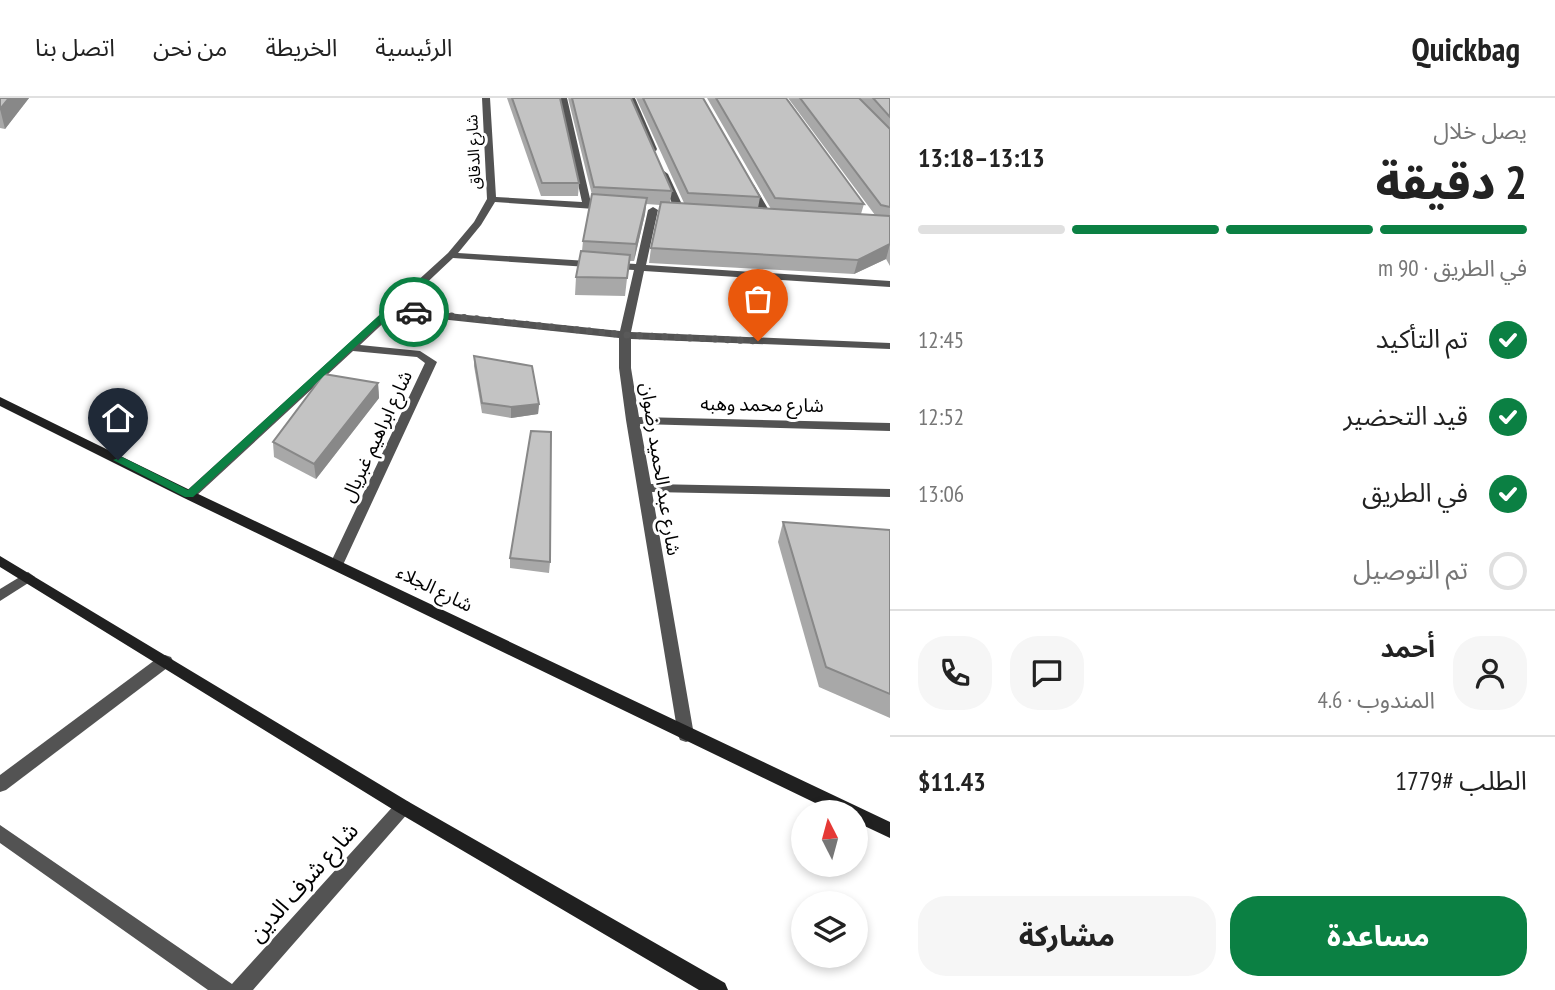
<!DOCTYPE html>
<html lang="ar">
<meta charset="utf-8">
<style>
:root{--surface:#fff;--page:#f6f6f6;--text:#222;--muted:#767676;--line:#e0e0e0;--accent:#0b8043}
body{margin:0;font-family:"PT Sans Narrow","Noto Sans Arabic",sans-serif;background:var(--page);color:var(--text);direction:rtl;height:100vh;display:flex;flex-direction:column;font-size:26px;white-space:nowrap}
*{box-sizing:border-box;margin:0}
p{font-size:23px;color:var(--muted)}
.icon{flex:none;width:38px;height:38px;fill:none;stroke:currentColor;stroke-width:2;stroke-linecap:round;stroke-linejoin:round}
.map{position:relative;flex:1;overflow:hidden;direction:ltr}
.details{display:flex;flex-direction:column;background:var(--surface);width:665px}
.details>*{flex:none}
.needle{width:46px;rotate:354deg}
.fabs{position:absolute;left:791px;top:702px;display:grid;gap:14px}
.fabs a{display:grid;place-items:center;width:77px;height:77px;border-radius:50%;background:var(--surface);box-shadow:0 4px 10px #0003;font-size:35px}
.pin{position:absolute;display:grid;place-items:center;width:60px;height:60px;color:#fff;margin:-72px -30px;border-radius:50% 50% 50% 0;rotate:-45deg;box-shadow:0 0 7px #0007}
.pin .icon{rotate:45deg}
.courier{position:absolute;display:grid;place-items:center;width:70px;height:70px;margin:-35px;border:5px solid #0b8043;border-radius:50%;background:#fff;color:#222;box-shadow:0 2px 9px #0007}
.summary em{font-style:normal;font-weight:800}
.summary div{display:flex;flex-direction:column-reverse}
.summary{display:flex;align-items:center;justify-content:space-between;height:119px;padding:0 28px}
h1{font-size:46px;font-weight:800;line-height:52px}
.bar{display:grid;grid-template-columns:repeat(4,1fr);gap:10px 7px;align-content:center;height:84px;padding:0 28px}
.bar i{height:9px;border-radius:5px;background:var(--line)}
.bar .on{background:var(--accent)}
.bar p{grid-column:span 4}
.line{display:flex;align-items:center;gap:18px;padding:0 28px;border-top:2px solid var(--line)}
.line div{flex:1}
.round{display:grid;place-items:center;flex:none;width:74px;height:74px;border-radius:28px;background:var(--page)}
ol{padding:0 28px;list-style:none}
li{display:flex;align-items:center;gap:21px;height:77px}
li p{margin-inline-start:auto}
li .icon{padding:7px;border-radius:50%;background:var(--accent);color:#fff;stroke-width:4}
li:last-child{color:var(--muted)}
li i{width:38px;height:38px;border:4px solid var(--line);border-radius:50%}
.action{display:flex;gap:14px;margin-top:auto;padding:14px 28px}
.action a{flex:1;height:80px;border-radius:28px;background:var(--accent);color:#fff;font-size:28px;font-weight:800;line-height:80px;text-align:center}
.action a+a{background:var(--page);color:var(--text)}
header{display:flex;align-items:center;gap:42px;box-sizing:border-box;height:98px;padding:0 35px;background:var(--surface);border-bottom:2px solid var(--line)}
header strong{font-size:33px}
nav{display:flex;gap:38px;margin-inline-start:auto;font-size:24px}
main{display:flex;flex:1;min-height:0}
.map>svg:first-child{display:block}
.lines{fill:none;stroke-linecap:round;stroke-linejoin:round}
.minor{fill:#535353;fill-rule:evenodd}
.secondary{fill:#202020;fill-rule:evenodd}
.wall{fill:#a8a8a8}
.shaded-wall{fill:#888}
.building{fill:#c3c3c3;stroke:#888;stroke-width:2}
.route{fill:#0b8043}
.done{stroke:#595959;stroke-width:7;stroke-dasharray:0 12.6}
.labels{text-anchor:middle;stroke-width:6;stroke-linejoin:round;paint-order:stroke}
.far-street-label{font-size:16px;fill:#000;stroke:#fff}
.street-label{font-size:19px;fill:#000;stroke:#fff}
.near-street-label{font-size:23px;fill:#000;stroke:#fff}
</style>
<header>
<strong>Quickbag</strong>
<nav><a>الرئيسية</a><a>الخريطة</a><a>من نحن</a><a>اتصل بنا</a></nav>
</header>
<main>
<section class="details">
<div class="summary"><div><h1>2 دقيقة</h1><p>يصل خلال</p></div><em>13:13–13:18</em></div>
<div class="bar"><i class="on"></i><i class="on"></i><i class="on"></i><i></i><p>في الطريق · 90 m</p></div>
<ol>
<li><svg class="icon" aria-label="check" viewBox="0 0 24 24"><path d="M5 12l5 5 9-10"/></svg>تم التأكيد<p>12:45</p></li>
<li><svg class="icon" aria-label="check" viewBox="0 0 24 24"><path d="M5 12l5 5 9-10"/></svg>قيد التحضير<p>12:52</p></li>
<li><svg class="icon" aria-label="check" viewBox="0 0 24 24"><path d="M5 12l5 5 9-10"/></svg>في الطريق<p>13:06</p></li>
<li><i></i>تم التوصيل</li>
</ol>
<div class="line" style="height:126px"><a class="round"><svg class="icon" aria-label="person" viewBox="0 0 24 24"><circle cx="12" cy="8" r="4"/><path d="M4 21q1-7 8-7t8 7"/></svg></a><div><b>أحمد</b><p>المندوب · 4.6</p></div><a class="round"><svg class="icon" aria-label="chat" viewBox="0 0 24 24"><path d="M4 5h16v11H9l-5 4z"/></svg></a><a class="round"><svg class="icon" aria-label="phone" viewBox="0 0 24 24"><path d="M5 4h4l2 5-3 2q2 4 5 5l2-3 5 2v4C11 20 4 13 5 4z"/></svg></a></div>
<div class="line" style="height:91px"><div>الطلب #1779</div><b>$11.43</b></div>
<div class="action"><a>مساعدة</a><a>مشاركة</a></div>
</section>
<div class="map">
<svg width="890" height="892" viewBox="0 0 890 892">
<rect width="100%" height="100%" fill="#fff"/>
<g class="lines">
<g class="minor">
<path d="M482 0H490L496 99 582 104 559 0H567L591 105 609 106 614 109 609 112 495 104 481 127 458 155 636 166 648 112 653 109 658 112 646 167 890 183V189L644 173 631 234 890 245V251L631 241V270L639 319 890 325V333L640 326 651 386 890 391V399L652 394 694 637 692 642 686 644 680 642 678 637 626 322 619 270V240L393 216 360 247 420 253 437 264 342 469H332L330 466 425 265 417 259 353 253 194 400 189 401 182 397 448 155 474 124 487 101ZM453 160 634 172 620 233 400 210Z"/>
<path d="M627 0H635L657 51 656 53 649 51Z"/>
<path d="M664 73 668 76 685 113 683 115 675 113 660 76Z"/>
<path d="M747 85 754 87 773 119 771 121 763 119 746 87Z"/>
<path d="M28 474 35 479 33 482 0 503V491Z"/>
<path d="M165 557 171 559 173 563 171 567 6 692 0 694V677L159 559Z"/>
<path d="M403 702 409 704 412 709 409 714 253 892H208L0 745V727L232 886 397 704Z"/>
</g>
<g class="secondary">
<path d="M0 299 194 394 890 724V740L856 724V714H834L184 400 0 308Z"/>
<path d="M0 458 409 704 725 885 728 892H699L397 714 0 469Z"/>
</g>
</g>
<g class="wall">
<path d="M0 0H29L5 31 0 30Z"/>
<path d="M507 0H560L579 85 578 98H541Z"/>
<path d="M568 0H631L672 93 670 104 684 105 636 0H703L760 99 758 110 771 111 707 0H786L864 106 861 116 875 117 788 0H890V168L886 161 854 176 649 165 651 150 660 107 646 106 645 116 634 163H629L625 198 575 197 576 179 582 153 583 143 592 97Z"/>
<path d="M474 258 539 306 538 316 511 320 482 315 474 268Z"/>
<path d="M378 285 379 300 316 381 274 359 273 344Z"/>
<path d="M783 424 890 432V620L819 589 778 444Z"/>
<path d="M510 460 550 464 549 475 510 470Z"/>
</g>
<g class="shaded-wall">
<path d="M9 0H29L5 31 0 11Z"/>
<path d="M647 100 645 116 634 163 636 146Z"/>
<path d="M890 146 886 161 854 176 858 162Z"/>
<path d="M378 285 379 300 316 381 314 366Z"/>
<path d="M539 306 538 316 511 320V309Z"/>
</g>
<g class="building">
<path d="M0 0H9L0 11Z"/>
<path d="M512 0H560L579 85H542Z"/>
<path d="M572 0H631L672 93 594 89Z"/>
<path d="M643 0H703L760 99 688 95Z"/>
<path d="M716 0H786L864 106 775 100Z"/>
<path d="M800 0H859L890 31V109L881 107Z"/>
<path d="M873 0H890V19Z"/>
<path d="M592 96 647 100 636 146 583 143Z"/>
<path d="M661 104 890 118V146L858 162 651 150Z"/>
<path d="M581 153 630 157 627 180 576 179Z"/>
<path d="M474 258 532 268 539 306 511 309 482 305Z"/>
<path d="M324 276 378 285 314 366 273 344Z"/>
<path d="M531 333 551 334 550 464 510 460Z"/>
<path d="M783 424 890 432V596L826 569Z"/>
</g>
<path class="route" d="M387 210 418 214 414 217 392 215 193 399H185L113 362 122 359 188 392Z"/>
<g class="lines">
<path class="done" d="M414 214 625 237 758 243"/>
</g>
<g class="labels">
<g class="far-street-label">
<text transform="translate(473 54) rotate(-93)" y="6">شارع الدقاق</text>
</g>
<g class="street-label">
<text transform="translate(762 306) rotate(1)" y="7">شارع محمد وهبه</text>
<text transform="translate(376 338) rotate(-65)" y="7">شارع ابراهيم غبريال</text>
<text transform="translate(661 371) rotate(81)" y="7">شارع عبد الحميد رضوان</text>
<text transform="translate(435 490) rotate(26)" y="7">شارع الجلاء</text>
</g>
<g class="near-street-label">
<text transform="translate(303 784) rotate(-48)" y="8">شارع شرف الدين</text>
</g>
</g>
</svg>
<div class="fabs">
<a><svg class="needle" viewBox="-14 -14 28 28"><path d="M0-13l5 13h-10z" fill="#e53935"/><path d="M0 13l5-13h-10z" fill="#767676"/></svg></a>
<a><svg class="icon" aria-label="layers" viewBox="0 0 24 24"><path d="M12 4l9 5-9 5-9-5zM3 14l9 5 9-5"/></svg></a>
</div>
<div class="pin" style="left:758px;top:243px;background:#ea580c"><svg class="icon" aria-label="bag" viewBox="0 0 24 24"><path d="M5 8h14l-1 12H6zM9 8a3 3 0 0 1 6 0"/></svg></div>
<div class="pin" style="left:118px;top:362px;background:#1f2937"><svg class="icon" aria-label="home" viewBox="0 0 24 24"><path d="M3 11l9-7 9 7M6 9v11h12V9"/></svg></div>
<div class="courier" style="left:414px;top:214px"><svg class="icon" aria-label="car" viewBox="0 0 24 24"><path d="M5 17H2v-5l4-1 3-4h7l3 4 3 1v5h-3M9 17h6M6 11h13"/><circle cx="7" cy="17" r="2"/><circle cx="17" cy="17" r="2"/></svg></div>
</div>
</main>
